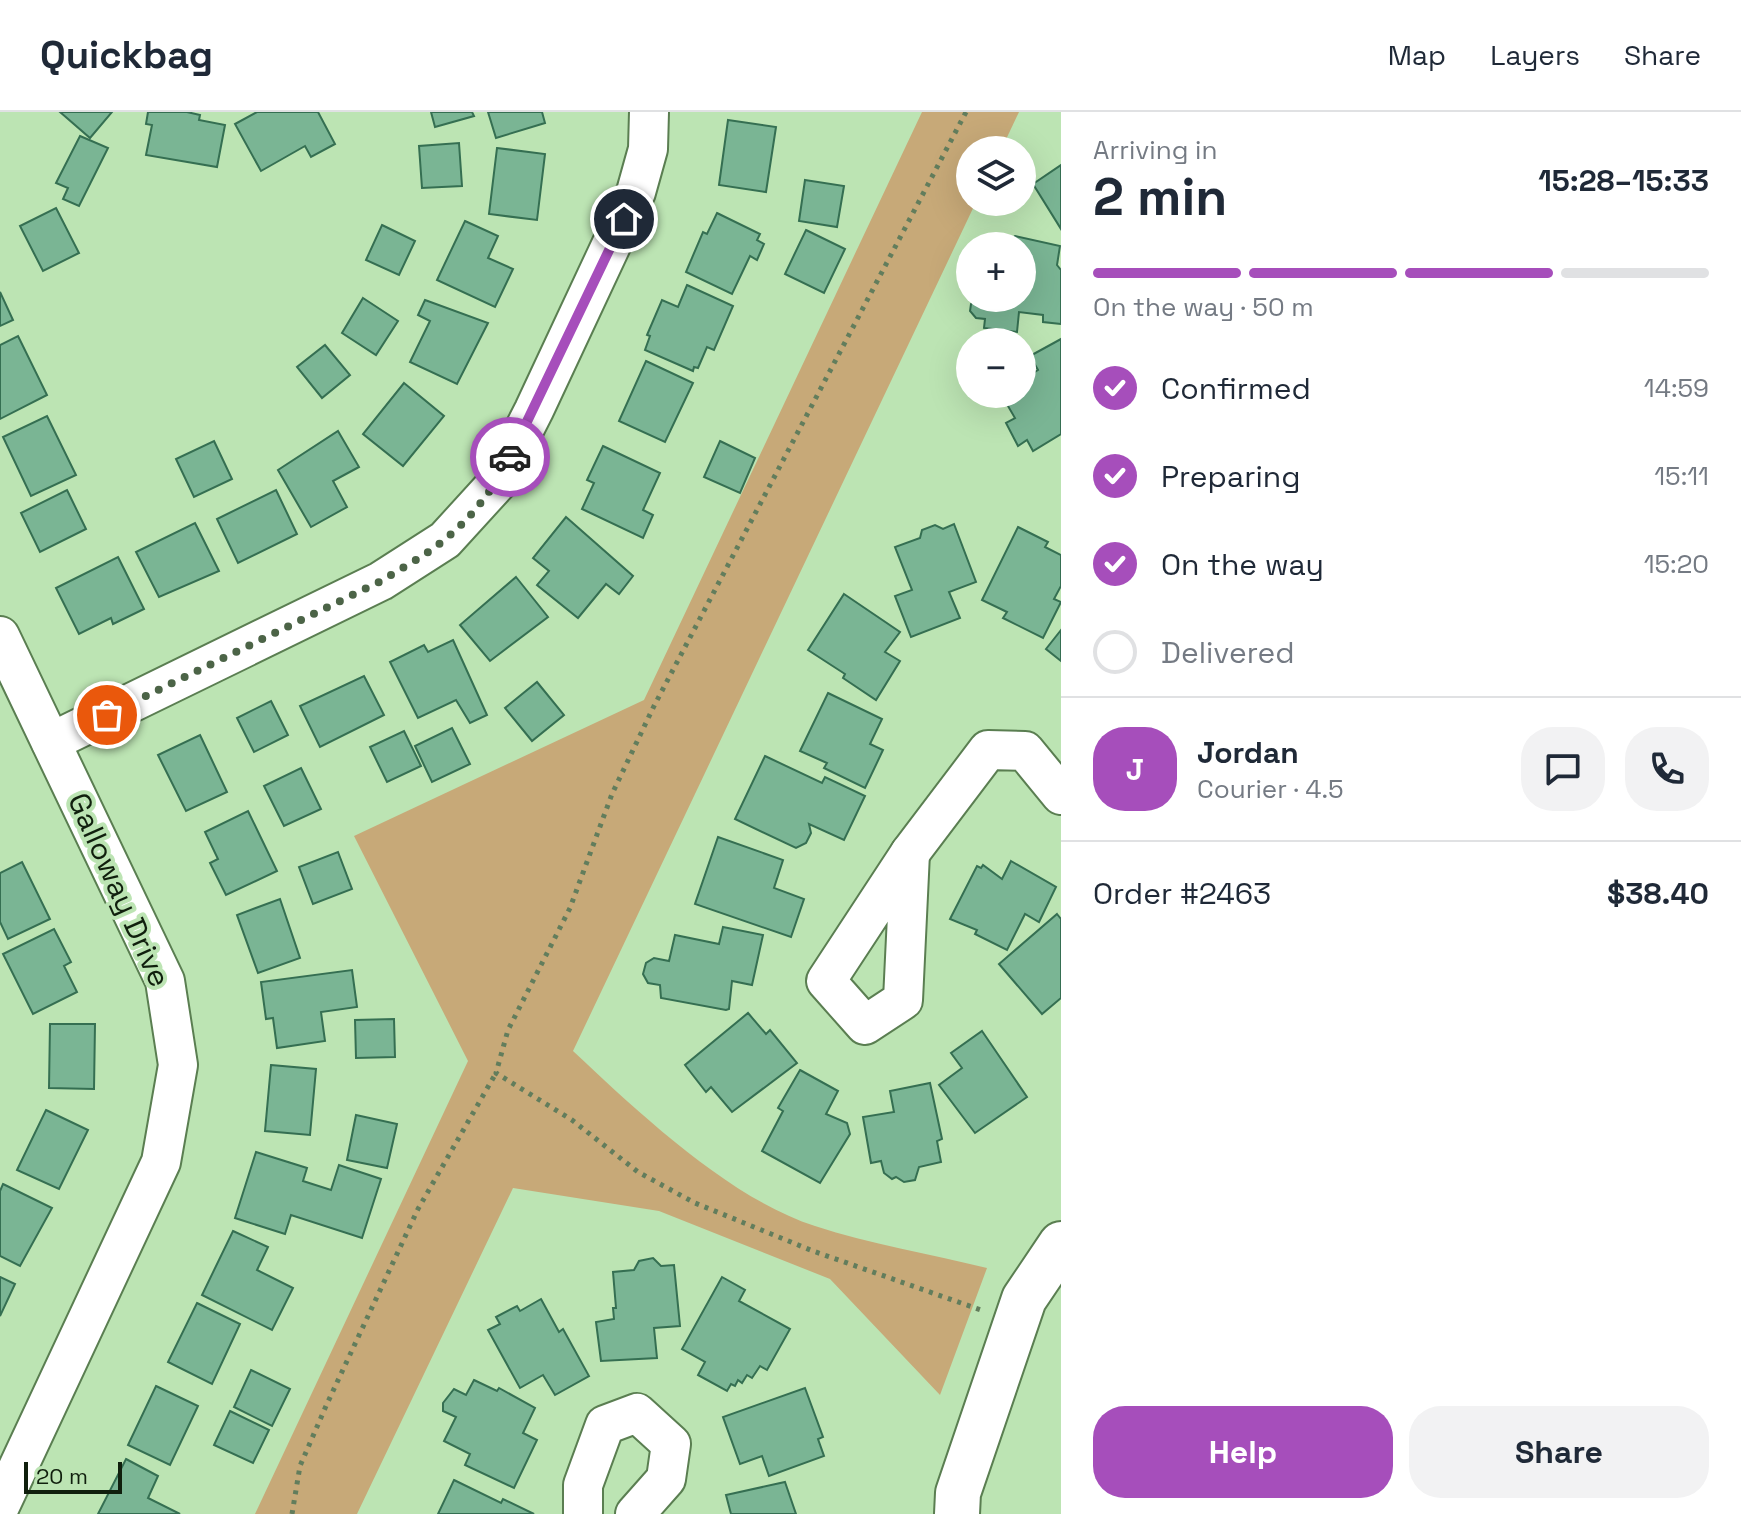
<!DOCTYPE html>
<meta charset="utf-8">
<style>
:root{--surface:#fff;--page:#f2f2f3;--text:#1f2937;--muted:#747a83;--line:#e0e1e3;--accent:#a64ebb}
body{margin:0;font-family:"Space Grotesk",sans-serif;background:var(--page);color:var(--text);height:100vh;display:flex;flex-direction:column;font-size:30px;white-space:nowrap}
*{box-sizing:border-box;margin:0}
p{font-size:26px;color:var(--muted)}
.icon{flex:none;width:44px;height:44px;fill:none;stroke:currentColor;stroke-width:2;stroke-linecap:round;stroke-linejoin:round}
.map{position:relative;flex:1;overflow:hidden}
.panel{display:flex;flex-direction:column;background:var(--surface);width:680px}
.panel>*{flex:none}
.buttons{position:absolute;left:956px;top:24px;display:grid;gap:16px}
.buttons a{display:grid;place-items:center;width:80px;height:80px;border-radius:50%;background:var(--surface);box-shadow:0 8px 32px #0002;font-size:40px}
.scale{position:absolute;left:24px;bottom:20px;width:98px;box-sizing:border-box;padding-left:8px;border:4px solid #101f0d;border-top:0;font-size:22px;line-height:28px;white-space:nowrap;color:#101f0d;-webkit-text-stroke:6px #bce4b3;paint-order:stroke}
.pin{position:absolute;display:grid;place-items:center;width:68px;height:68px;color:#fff;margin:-34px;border:4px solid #fff;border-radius:50%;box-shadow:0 2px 8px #0007}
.courier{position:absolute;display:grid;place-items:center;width:80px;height:80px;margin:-40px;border:6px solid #a64ebb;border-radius:50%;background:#fff;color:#222;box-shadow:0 2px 10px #0007}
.head em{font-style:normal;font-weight:800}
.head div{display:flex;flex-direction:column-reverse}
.head{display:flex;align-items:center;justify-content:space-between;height:136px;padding:0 32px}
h1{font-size:52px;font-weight:800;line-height:60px}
.bar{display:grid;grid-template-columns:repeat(4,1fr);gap:12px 8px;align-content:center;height:96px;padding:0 32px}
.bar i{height:10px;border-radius:6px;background:var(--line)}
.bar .selected{background:var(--accent)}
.bar p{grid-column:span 4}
.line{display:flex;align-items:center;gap:20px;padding:0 32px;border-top:2px solid var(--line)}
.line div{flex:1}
.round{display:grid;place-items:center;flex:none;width:84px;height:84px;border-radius:32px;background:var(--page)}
ol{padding:0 32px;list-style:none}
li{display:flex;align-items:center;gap:24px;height:88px}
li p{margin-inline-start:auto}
li .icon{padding:8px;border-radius:50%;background:var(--accent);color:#fff;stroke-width:4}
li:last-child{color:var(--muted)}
li i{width:44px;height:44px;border:4px solid var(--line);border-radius:50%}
.button{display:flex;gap:16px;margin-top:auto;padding:16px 32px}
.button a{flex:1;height:92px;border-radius:32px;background:var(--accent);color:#fff;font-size:32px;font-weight:800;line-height:92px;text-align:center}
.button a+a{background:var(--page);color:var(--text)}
header{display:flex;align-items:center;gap:48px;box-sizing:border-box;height:112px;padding:0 40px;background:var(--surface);border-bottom:2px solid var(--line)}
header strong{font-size:38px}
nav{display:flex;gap:44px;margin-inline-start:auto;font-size:28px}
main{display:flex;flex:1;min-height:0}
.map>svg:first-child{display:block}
.green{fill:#c7a978}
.building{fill:#7ab594;stroke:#356f52;stroke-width:2}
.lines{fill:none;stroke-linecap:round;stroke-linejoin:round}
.street-casing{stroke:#5a7e51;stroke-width:42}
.secondary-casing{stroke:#5a7e51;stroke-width:48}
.path{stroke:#627d5c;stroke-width:5;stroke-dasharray:4 6;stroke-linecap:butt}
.street{stroke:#fff;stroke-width:38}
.secondary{stroke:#fff;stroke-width:44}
.done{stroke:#4c6447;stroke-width:8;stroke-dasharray:0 14.4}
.route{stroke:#a64ebb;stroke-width:10}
.labels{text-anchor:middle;stroke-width:8;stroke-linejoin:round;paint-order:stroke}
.street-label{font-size:30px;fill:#101f0d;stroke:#bce4b3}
</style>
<header>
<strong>Quickbag</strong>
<nav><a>Map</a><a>Layers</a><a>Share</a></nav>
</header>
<main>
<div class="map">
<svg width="1061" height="1402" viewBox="0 0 1061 1402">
<rect width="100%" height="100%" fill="#bce4b3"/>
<path class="green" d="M922 0H1019L1001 38H970V90H976L573 939C638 1000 730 1087 815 1114 870 1132 930 1142 987 1156L940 1283 830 1167 659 1099 513 1076 357 1402H255L468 949 354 724 644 588Z"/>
<g class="building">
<path d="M60 0H112L90 26Z"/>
<path d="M148 0H187L200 3 199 8 225 13 217 55 146 43 152 13 146 12Z"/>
<path d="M257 0H318L335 32 311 45 305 34 261 59 235 12Z"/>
<path d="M431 0H472L474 4 435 15Z"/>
<path d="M488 0H542L545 11 496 26Z"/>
<path d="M728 8 776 15 766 80 719 73Z"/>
<path d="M80 24 108 36 79 94 63 87 68 76 56 71Z"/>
<path d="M459 31 462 74 422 76 419 34Z"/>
<path d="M497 36 545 42 537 108 489 102Z"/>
<path d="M1061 53V117L1033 72Z"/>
<path d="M805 68 844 74 837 115 799 109Z"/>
<path d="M56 96 79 141 43 159 20 114Z"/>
<path d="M717 101 760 122 757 128 764 132 757 148 750 144 732 182 686 160 703 120 707 122Z"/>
<path d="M465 109 498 124 488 146 513 157 495 195 437 168Z"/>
<path d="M382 113 415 129 399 163 366 148Z"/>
<path d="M806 118 845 137 824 181 785 162Z"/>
<path d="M1015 124 1060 134 1057 153 1061 158V212L1043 210V203L1019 200 1017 220 984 216 985 207 976 206 970 199 971 192 978 187 1022 186V134H994L995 125 1012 127Z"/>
<path d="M687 173 733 194 714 238 707 235 698 256 694 255 693 259 645 238 650 224 647 223 662 188 678 195Z"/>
<path d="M0 180 13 208 0 214Z"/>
<path d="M363 186 398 209 376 243 342 221Z"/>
<path d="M425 188 488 211 457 272 410 250 430 209 418 203Z"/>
<path d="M18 224 47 283 0 307V233Z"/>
<path d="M1061 227V322L1033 339 1027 328 1018 334 1006 311 1015 306 1001 282H1022V268L1038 258 1030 244Z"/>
<path d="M325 233 350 263 322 286 297 255Z"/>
<path d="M646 249 693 271 665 330 619 309Z"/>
<path d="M404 271 444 304 403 354 363 322Z"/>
<path d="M47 304 76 363 31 384 3 325Z"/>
<path d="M338 319 359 355 333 369 347 395 311 415 278 358Z"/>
<path d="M214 329 232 367 194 385 176 347Z"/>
<path d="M720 329 755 346 740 381 704 365Z"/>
<path d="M603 334 660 361 643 398 653 403 643 426 582 397 594 371 587 368Z"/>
<path d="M67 378 86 417 40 440 21 401Z"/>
<path d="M276 378 297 422 238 451 217 407Z"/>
<path d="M566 405 633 464 619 482 606 472 578 506 537 473 549 459 533 446Z"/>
<path d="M195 411 219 459 159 485 136 440Z"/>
<path d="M954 412 976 470 949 480 960 506 911 525 895 484 912 478 895 435 920 426 922 418 935 413 943 417Z"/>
<path d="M1018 415 1048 430 1045 435 1061 443V474L1054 487 1061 490 1043 526 1003 506 1007 500 982 488Z"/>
<path d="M118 445 144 497 113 512 111 506 79 522 56 476Z"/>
<path d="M516 465 548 505 490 549 460 513Z"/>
<path d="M844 482 900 520 885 540 900 549 876 588 843 566 845 562 808 538Z"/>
<path d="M1061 518V549L1046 537Z"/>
<path d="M453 528 487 603 470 611 456 588 418 606 390 550 424 533 428 540Z"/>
<path d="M364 564 384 603 320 635 300 594Z"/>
<path d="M537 570 564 603 532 629 505 596Z"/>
<path d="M828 581 882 607 870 632 883 638 865 676 824 656 827 651 800 639Z"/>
<path d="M271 589 288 623 254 640 237 606Z"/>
<path d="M452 616 470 652 432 670 415 634Z"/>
<path d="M404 619 421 654 387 670 370 635Z"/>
<path d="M200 623 227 680 186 699 158 643Z"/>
<path d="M765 644 822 671 825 665 865 684 844 728 809 712 811 721 806 731 796 736 735 707Z"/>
<path d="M301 656 321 697 284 714 264 674Z"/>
<path d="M248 699 277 759 226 783 210 751 218 747 205 720Z"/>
<path d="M718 725 783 748 774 776 804 787 791 825 695 792Z"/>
<path d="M338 740 352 777 313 792 299 755Z"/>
<path d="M1011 749 1056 775 1039 810 1025 802 1007 838 975 822 977 818 950 807 977 754 981 756 983 753 1002 767Z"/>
<path d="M22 750 50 807 8 827 0 810V761Z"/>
<path d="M280 787 300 846 258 861 237 803Z"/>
<path d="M1057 802 1061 807V886L1042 902 999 852Z"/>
<path d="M723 815 763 823 752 873 732 869 729 897 726 898 661 886 660 873 648 871 643 862 646 851 654 846 669 849 675 823 719 832Z"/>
<path d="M54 817 71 850 64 854 77 880 33 902 3 842Z"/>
<path d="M352 858 357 895 321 900 325 929 277 936 273 906 266 907 261 870Z"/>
<path d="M748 901 766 922 770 918 797 951 732 1000 711 975 706 980 685 953Z"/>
<path d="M394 907 395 945 356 946 355 908Z"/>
<path d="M50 912H95L94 977 49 976Z"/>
<path d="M982 919 1027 985 975 1021 939 973 962 956 951 941Z"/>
<path d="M271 953 316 957 310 1023 265 1019Z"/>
<path d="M800 958 838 979 826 1002 847 1011 850 1022 820 1071 762 1039 783 999 778 996Z"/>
<path d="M930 971 942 1027 937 1029 941 1050 919 1055 915 1068 904 1070 896 1065 892 1067 884 1061 881 1049 871 1051 863 1005 894 1000 890 979Z"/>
<path d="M46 998 88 1018 59 1077 17 1058Z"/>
<path d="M356 1003 397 1012 387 1056 347 1048Z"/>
<path d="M256 1040 307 1056 303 1069 331 1078 339 1053 381 1067 362 1126 291 1103 285 1122 235 1106Z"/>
<path d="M3 1072 52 1096 20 1154 0 1144V1079Z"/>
<path d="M233 1119 268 1135 257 1158 293 1176 272 1218 202 1183Z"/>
<path d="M653 1146 661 1154 674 1153 680 1214 654 1216 657 1246 601 1249 596 1210 614 1207 613 1196H616L613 1160 634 1158 639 1149Z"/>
<path d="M0 1165 15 1172 0 1204Z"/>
<path d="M722 1165 745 1178 739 1189 790 1217 767 1258 760 1254 752 1266 747 1263 742 1271 738 1268 735 1274 731 1272 727 1279 698 1263 705 1250 682 1237Z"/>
<path d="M541 1187 559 1220 563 1217 589 1264 555 1283 543 1263 520 1276 488 1218 500 1212 496 1205 517 1194 520 1199Z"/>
<path d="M197 1191 240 1212 212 1272 168 1250Z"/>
<path d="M251 1258 290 1277 272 1314 234 1295Z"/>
<path d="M474 1268 497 1279 499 1276 535 1296 523 1321 537 1328 514 1376 465 1353 470 1342 444 1329 456 1305 443 1299V1291L454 1277 466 1283Z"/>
<path d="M156 1274 198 1294 170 1353 128 1333Z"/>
<path d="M805 1276 823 1325 818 1327 824 1344 769 1364 762 1344 740 1352 723 1305Z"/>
<path d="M230 1299 269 1318 253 1351 214 1333Z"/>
<path d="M126 1347 158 1364 148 1386 180 1402H98Z"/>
<path d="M454 1368 501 1391 503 1387 534 1402H438Z"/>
<path d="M785 1370 796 1402H731L726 1383Z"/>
</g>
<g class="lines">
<defs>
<g id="street">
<path d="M0 524 165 869 178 953 161 1050 0 1394"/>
<path d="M51 630 381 469 445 428 497 371 534 298 636 80 648 37 649 0"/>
<path d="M910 741 903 888 865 913 826 869Z"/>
<path d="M910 741 988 638 1025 639 1061 683"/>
<path d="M583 1402V1373L605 1313 637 1301 671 1332 666 1367 635 1402"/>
</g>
<path id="secondary" d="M957 1402 958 1381 1024 1187 1061 1132"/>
</defs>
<use href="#street" class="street-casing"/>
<use href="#secondary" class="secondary-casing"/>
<g class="path">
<path d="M966 0 654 594 612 682 570 796 508 918 496 961 572 1008 638 1060 695 1091 813 1139 981 1198"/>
<path d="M292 1402 300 1354 326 1294 418 1097 496 961"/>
</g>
<use href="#street" class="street"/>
<use href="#secondary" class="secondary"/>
</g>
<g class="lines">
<path class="done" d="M107 603 381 469C402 456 425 444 444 428 471 407 495 375 510 345"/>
<path class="route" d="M510 345 624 107"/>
</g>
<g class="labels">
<g class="street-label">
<text transform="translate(119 778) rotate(66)" y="10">Galloway Drive</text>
</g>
</g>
</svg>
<div class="buttons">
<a><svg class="icon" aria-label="layers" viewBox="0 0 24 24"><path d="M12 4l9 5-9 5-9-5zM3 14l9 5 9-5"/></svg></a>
<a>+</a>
<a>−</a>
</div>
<div class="scale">20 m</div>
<div class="pin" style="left:107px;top:603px;background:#ea580c"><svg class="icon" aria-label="bag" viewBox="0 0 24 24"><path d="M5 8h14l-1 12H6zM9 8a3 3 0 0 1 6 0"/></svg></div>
<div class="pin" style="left:624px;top:107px;background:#1f2937"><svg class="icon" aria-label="home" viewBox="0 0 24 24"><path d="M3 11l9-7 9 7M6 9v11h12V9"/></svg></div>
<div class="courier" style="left:510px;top:345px"><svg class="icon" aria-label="car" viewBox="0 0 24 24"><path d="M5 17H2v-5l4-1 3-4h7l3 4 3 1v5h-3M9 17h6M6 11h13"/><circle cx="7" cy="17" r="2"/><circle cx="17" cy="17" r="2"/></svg></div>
</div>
<section class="panel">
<div class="head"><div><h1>2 min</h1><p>Arriving in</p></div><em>15:28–15:33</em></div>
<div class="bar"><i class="selected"></i><i class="selected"></i><i class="selected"></i><i></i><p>On the way · 50 m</p></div>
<ol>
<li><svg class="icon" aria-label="check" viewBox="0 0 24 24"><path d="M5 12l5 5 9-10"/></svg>Confirmed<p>14:59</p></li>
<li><svg class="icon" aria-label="check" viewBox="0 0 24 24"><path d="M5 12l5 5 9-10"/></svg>Preparing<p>15:11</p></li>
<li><svg class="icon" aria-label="check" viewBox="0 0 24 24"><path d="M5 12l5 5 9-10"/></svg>On the way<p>15:20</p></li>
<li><i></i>Delivered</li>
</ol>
<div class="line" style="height:144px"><b class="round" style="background:var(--accent);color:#fff">J</b><div><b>Jordan</b><p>Courier · 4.5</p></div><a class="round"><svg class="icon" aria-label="chat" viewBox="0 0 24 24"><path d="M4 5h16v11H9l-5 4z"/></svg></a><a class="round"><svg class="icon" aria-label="phone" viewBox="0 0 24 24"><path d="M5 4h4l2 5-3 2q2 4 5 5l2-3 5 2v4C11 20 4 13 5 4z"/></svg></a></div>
<div class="line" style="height:104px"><div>Order #2463</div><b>$38.40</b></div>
<div class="button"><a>Help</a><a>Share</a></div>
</section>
</main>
